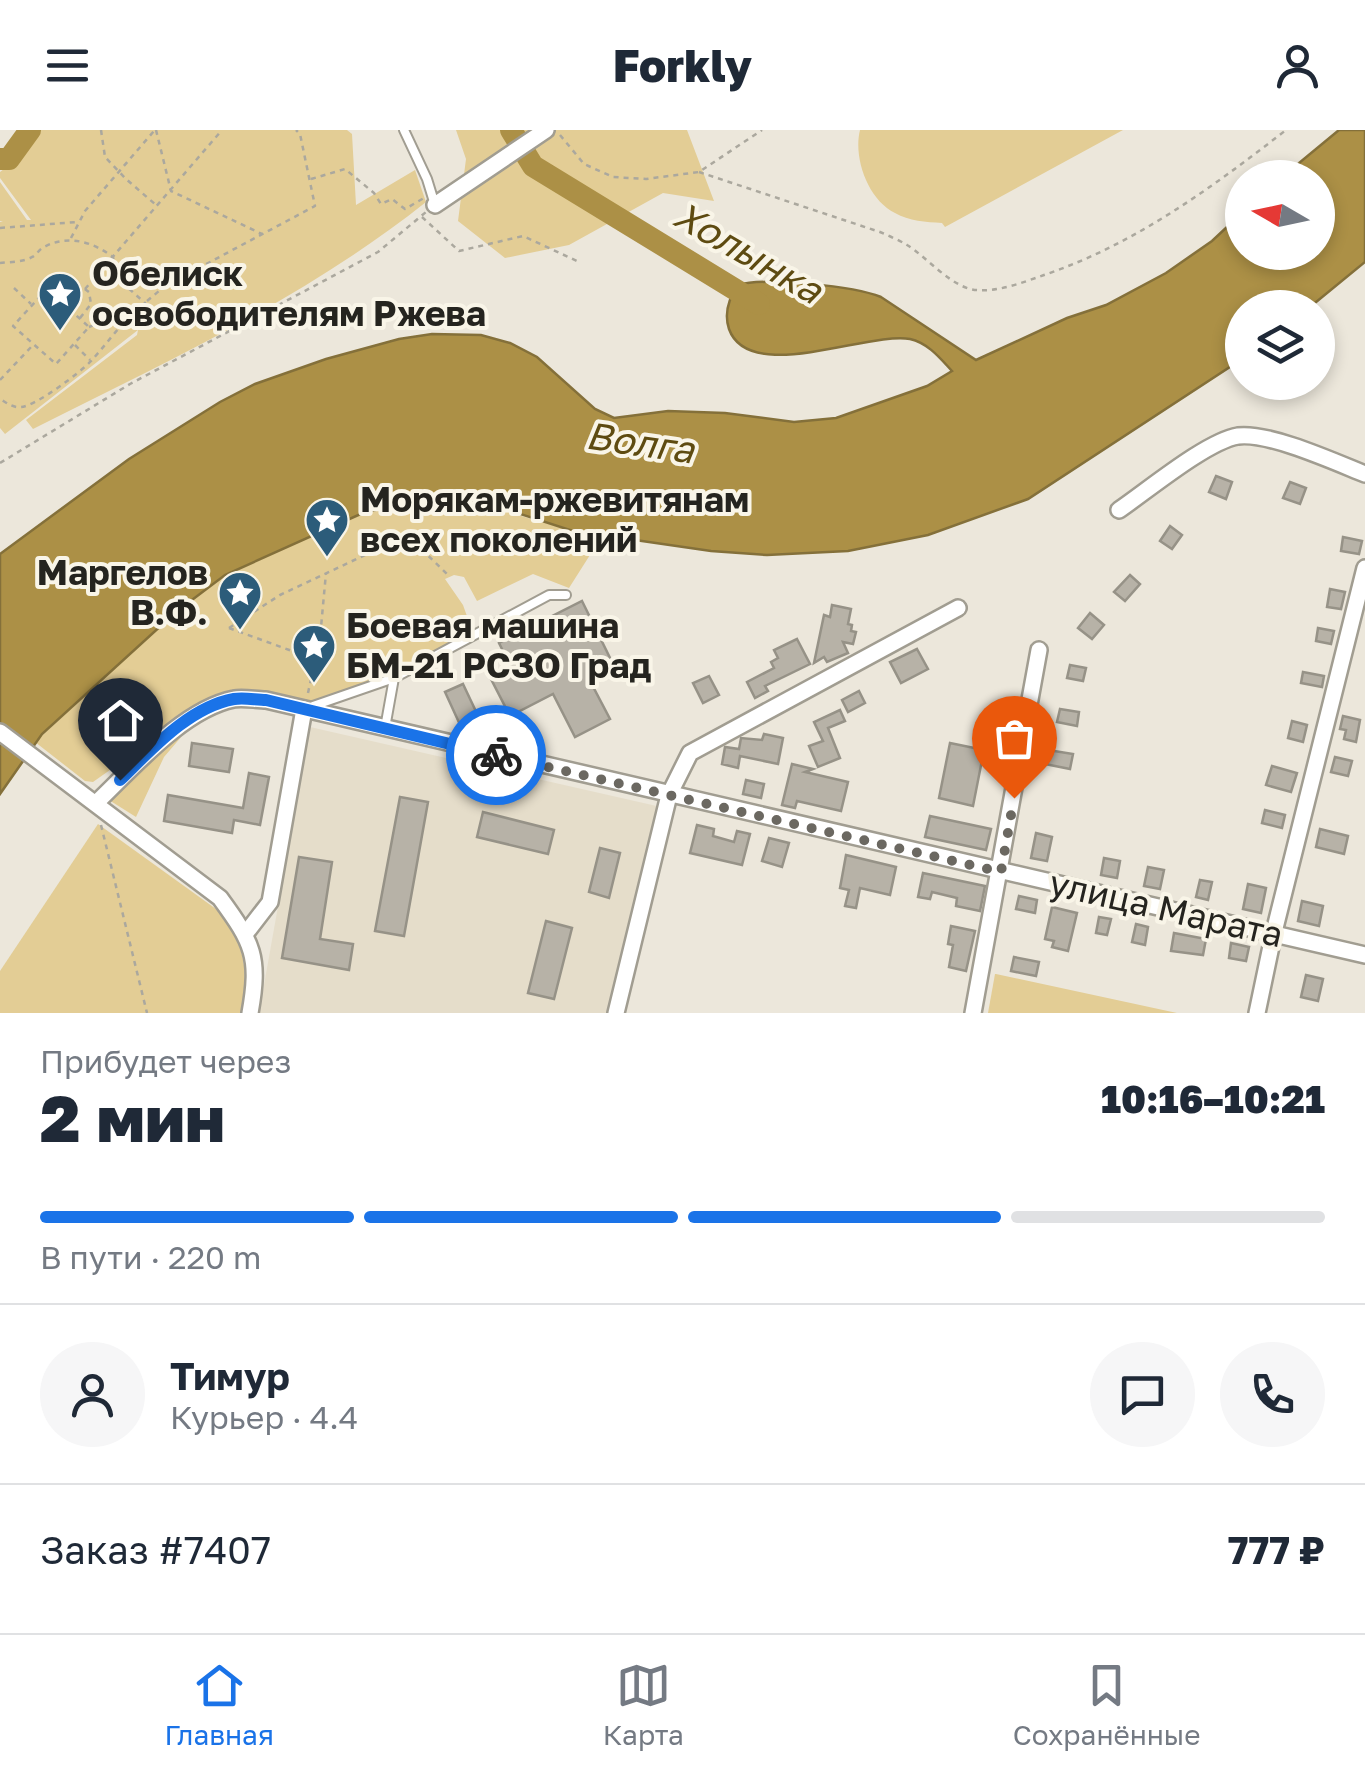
<!DOCTYPE html>
<html lang="ru">
<meta charset="utf-8">
<style>
:root{--surface:#fff;--page:#f6f6f7;--text:#1f2937;--muted:#747a83;--line:#e0e1e3;--accent:#1a73e8}
body{margin:0;font-family:"Golos Text",sans-serif;background:var(--page);color:var(--text);height:100vh;display:flex;flex-direction:column;font-size:38px;white-space:nowrap}
*{box-sizing:border-box;margin:0}
p{font-size:32px;color:var(--muted)}
.icon{flex:none;width:55px;height:55px;fill:none;stroke:currentColor;stroke-width:2;stroke-linecap:round;stroke-linejoin:round}
.map{position:relative;height:883px;overflow:hidden}
.details{display:flex;flex-direction:column;background:var(--surface);flex:1}
.details>*{flex:none}
.needle{width:65px;rotate:279deg}
.controls{position:absolute;left:1225px;top:30px;display:grid;gap:20px}
.controls a{display:grid;place-items:center;width:110px;height:110px;border-radius:50%;background:var(--surface);box-shadow:0 5px 15px #0003;font-size:50px}
.pin{position:absolute;display:grid;place-items:center;width:85px;height:85px;color:#fff;margin:-102px -42px;border-radius:50% 50% 50% 0;rotate:-45deg;box-shadow:0 0 10px #0007}
.pin .icon{rotate:45deg}
.courier{position:absolute;display:grid;place-items:center;width:100px;height:100px;margin:-50px;border:8px solid #1a73e8;border-radius:50%;background:#fff;color:#222;box-shadow:0 2px 12px #0007}
.headline em{font-style:normal;font-weight:800}
.headline div{display:flex;flex-direction:column-reverse}
.headline{display:flex;align-items:center;justify-content:space-between;height:170px;padding:0 40px}
h1{font-size:65px;font-weight:800;line-height:75px}
.bar{display:grid;grid-template-columns:repeat(4,1fr);gap:15px 10px;align-content:center;height:120px;padding:0 40px}
.bar i{height:12px;border-radius:8px;background:var(--line)}
.bar .active{background:var(--accent)}
.bar p{grid-column:span 4}
.line{display:flex;align-items:center;gap:25px;padding:0 40px;border-top:2px solid var(--line)}
.line div{flex:1}
.round{display:grid;place-items:center;flex:none;width:105px;height:105px;border-radius:52px;background:var(--page)}
header{display:flex;justify-content:space-between;align-items:center;height:130px;padding:0 40px;background:var(--surface);font-size:45px;font-weight:800}
.dock{display:flex;justify-content:space-around;align-items:center;height:140px;border-top:2px solid var(--line);background:var(--surface);font-size:28px;color:var(--muted)}
.dock a{display:grid;justify-items:center;gap:5px}
.dock .active{color:var(--accent)}
.map>svg:first-child{display:block}
.built{fill:#e5ddca}
.green{fill:#e3cd95}
.water{fill:#ac9046;stroke:#84703a;stroke-width:2.5}
.lines{fill:none;stroke-linecap:round;stroke-linejoin:round}
.river{stroke:#ac9046;stroke-width:22}
.building{fill:#b7b2a7;stroke:#969287;stroke-width:2.5}
.lane-casing{stroke:#a19d91;stroke-width:12}
.street-casing{stroke:#a19d91;stroke-width:20}
.path{stroke:#aba89e;stroke-width:2.5;stroke-dasharray:5 5;stroke-linecap:butt}
.lane{stroke:#fff;stroke-width:8}
.street{stroke:#fff;stroke-width:15}
.done{stroke:#6b6861;stroke-width:10;stroke-dasharray:0 18}
.route{stroke:#1a73e8;stroke-width:12}
.labels{text-anchor:middle;stroke-width:8;stroke-linejoin:round;paint-order:stroke}
.poi-label{font-size:35px;font-weight:bold;fill:#25241f;stroke:#f9f5e8;text-anchor:start}
.street-label{font-size:35px;fill:#25241f;stroke:#f9f5e8}
.water-label{font-size:38px;font-style:italic;fill:#5e4b11;stroke:#f9f5e8}
</style>
<header><svg class="icon" aria-label="menu" viewBox="0 0 24 24"><path d="M4 6h16M4 12h16M4 18h16"/></svg>Forkly<svg class="icon" aria-label="person" viewBox="0 0 24 24"><circle cx="12" cy="8" r="4"/><path d="M4 21q1-7 8-7t8 7"/></svg></header>
<div class="map">
<svg width="1365" height="883" viewBox="0 0 1365 883">
<rect width="100%" height="100%" fill="#ece7db"/>
<path class="built" d="M310 597 661 677 612 883H259Z"/>
<g class="green">
<path d="M38 0H347L352 4 356 75 415 40 426 72C307 167 168 231 33 299L26 290 137 205 138 200 5 304 0 298V92L3 91H0V52L27 90H31L0 48V42L19 28Z"/>
<path d="M456 0H687L714 71 663 63 569 115 505 128 458 91 466 29Z"/>
<path d="M860 0H1123L945 97 942 93C926 92 909 91 895 83 868 70 853 28 860 0Z"/>
<path d="M466 371C512 381 555 399 602 406L569 458 533 444 477 471 464 447 454 445 445 449 463 475 473 503 394 545 313 574 202 575 93 652 85 651 35 612 176 482 225 446 365 382 417 372Z"/>
<path d="M182 606 164 627 136 687 109 670 157 623Z"/>
<path d="M98 694 216 779C245 810 249 842 242 883H0V841Z"/>
<path d="M995 844H996L1177 883H988Z"/>
</g>
<path class="water" d="M1339 0H1365V132L1310 177 1242 178V229L1028 369 928 405 848 421 767 425 711 421 573 401 505 379 466 371 417 372 365 382 225 445 176 482 42 604 0 664V424L129 329 220 272 255 254 326 229 399 209 432 204 481 205 510 213 537 227 595 279 614 288 668 281 725 283 794 292 836 288 927 256 952 241C940 228 928 213 910 209 869 201 749 255 729 199 724 184 729 168 738 155 766 147 854 156 881 167L976 230 1067 188 1106 175 1166 143 1212 111 1242 83V122H1318V48L1282 47Z"/>
<g class="lines">
<g class="river">
<path d="M511 0 533 36 759 174"/>
<path d="M0 29H9L30 0"/>
</g>
</g>
<g class="building">
<path d="M1216 346 1232 352 1226 369 1209 362Z"/>
<path d="M1290 352 1306 358 1300 374 1283 368Z"/>
<path d="M1170 396 1182 405 1172 419 1160 411Z"/>
<path d="M1343 407 1362 411 1359 424 1341 421Z"/>
<path d="M1130 445 1140 454 1125 471 1114 462Z"/>
<path d="M1330 459 1345 462 1341 479 1327 477Z"/>
<path d="M582 471 613 534 588 547 610 589 575 607 553 564 510 586 491 549 512 539 499 513Z"/>
<path d="M832 475 851 479 848 494 852 495 851 501 856 502 853 514 843 512 848 523 827 532 824 527 814 533 824 485 830 487Z"/>
<path d="M1090 483 1104 495 1092 509 1078 498Z"/>
<path d="M1318 498 1334 501 1331 514 1316 511Z"/>
<path d="M797 509 810 534 765 556 768 561 755 568 747 552 774 538 771 532 778 528 774 520Z"/>
<path d="M917 519 928 539 901 553 890 532Z"/>
<path d="M1070 535 1086 538 1083 551 1067 548Z"/>
<path d="M1303 542 1324 546 1322 557 1301 553Z"/>
<path d="M709 546 719 565 703 573 693 553Z"/>
<path d="M463 554 480 590 462 599 445 562Z"/>
<path d="M859 561 865 573 848 582 842 570Z"/>
<path d="M1060 579 1079 582 1077 596 1057 592Z"/>
<path d="M840 580 845 591 828 598 840 628 818 637 809 616 823 611 814 592Z"/>
<path d="M1343 586 1360 590 1356 612 1344 609 1346 600 1340 599Z"/>
<path d="M1292 591 1307 595 1303 612 1288 608Z"/>
<path d="M764 604 783 608 778 634 740 626 738 638 722 634 725 617 739 619 741 608 762 610Z"/>
<path d="M192 613 233 619 229 642 189 636Z"/>
<path d="M950 613 984 620 973 676 939 668Z"/>
<path d="M1048 620 1073 624 1070 639 1045 634Z"/>
<path d="M1335 627 1352 631 1348 646 1331 642Z"/>
<path d="M792 634 813 639 805 642 848 652 841 681 797 671 795 678 782 675Z"/>
<path d="M1272 636 1297 643 1291 662 1266 655Z"/>
<path d="M249 643 269 647 260 695 234 690 232 703 164 691 168 665 243 678Z"/>
<path d="M746 650 764 654 761 668 743 664Z"/>
<path d="M400 667 428 672 404 806 375 801Z"/>
<path d="M1265 680 1285 685 1282 698 1262 693Z"/>
<path d="M483 682 554 700 548 724 477 707Z"/>
<path d="M930 686 991 699 986 720 925 707Z"/>
<path d="M697 695 714 699 713 706 734 712 737 701 750 704 742 735 690 723Z"/>
<path d="M1320 699 1348 706 1344 724 1316 717Z"/>
<path d="M1036 703 1052 707 1047 731 1031 728Z"/>
<path d="M769 708 789 713 782 737 762 731Z"/>
<path d="M600 718 620 723 609 768 589 762Z"/>
<path d="M846 725 896 737 890 765 860 758 856 778 845 776 849 760 840 758Z"/>
<path d="M299 727 332 732 320 809 353 814 349 840 282 828Z"/>
<path d="M1104 728 1120 731 1117 748 1101 745Z"/>
<path d="M1148 737 1164 740 1160 759 1144 756Z"/>
<path d="M923 743 985 756 980 781 956 776 957 768 932 762 930 769 918 767Z"/>
<path d="M1200 750 1212 752 1208 770 1196 767Z"/>
<path d="M1248 754 1266 758 1261 783 1243 779Z"/>
<path d="M1019 766 1037 770 1035 783 1016 779Z"/>
<path d="M1302 771 1323 776 1319 796 1298 791Z"/>
<path d="M1052 777 1077 783 1068 821 1052 817 1054 811 1045 809Z"/>
<path d="M1099 787 1111 789 1107 805 1096 803Z"/>
<path d="M546 791 572 798 554 869 528 863Z"/>
<path d="M1136 794 1148 797 1145 815 1132 812Z"/>
<path d="M951 796 975 801 966 841 949 837 953 815 948 814Z"/>
<path d="M1174 803 1206 809 1203 825 1171 821Z"/>
<path d="M1231 813 1249 817 1246 831 1229 828Z"/>
<path d="M1014 827 1039 832 1036 846 1011 841Z"/>
<path d="M1306 845 1323 849 1318 871 1301 867Z"/>
</g>
<g class="lines">
<defs>
<g id="lane">
<path d="M404 0 427 49 435 75"/>
<path d="M313 576 394 548 549 465H566"/>
<path d="M385 598 394 548"/>
</g>
<g id="street">
<path d="M435 75 546 0"/>
<path d="M1119 380C1147 361 1207 311 1238 306 1269 302 1335 332 1365 344"/>
<path d="M0 602 220 768C253 813 260 827 250 883"/>
<path d="M96 673C132 639 183 579 234 569 243 567 256 570 266 570L1365 825"/>
<path d="M246 803 270 772 304 579"/>
<path d="M616 883 669 665 690 623 958 478"/>
<path d="M973 883 1039 520"/>
<path d="M1257 883 1274 802 1365 438"/>
</g>
</defs>
<use href="#lane" class="lane-casing"/>
<use href="#street" class="street-casing"/>
<g class="path">
<path d="M101 0 105 27 126 49 156 75"/>
<path d="M156 0 171 61 262 104"/>
<path d="M560 5 584 34 613 47 646 49 699 42 762 0"/>
<path d="M699 42 880 102C889 106 899 110 907 115 928 128 953 159 977 160 999 162 1024 152 1044 145 1135 114 1210 59 1286 0"/>
<path d="M311 49 345 39 374 63 381 74 392 69 405 79 424 68"/>
<path d="M422 87 459 121 523 106 577 131"/>
<path d="M0 98 77 92"/>
<path d="M71 108 85 81 154 1"/>
<path d="M0 133C9 132 24 132 32 127 37 125 39 119 44 117 68 104 93 112 113 127L117 148 145 173C123 190 110 210 92 230 81 242 36 276 21 277 13 278 7 273 0 269"/>
<path d="M14 158 31 174"/>
<path d="M47 159 89 197 56 234 13 196Z"/>
<path d="M85 159 222 0"/>
<path d="M60 168 67 160 81 156 89 162 91 174 80 188"/>
<path d="M147 171 165 156 315 76 300 4 296 0"/>
<path d="M89 197 136 178"/>
<path d="M75 215 90 230"/>
<path d="M0 250 33 215"/>
<path d="M0 333 130 254 378 122 426 82"/>
<path d="M229 498 280 465 399 409 409 407 450 447"/>
<path d="M229 498 314 529"/>
<path d="M308 563 320 508 326 443"/>
<path d="M101 695 147 883"/>
</g>
<use href="#lane" class="lane"/>
<use href="#street" class="street"/>
</g>
<g class="lines">
<path class="done" d="M496 625 1001 742 1014 668"/>
<path class="route" d="M120 650C151 620 189 577 234 569 244 567 256 570 266 570L496 625"/>
</g>
<defs>
<symbol id="sight-pin" viewBox="-11 -11 22 30"><path d="M0 17L-7.5 6A9.5 9.5 0 1 1 7.5 6Z" fill="#2c5c7a" stroke="#f9f5e8"/><path d="M0-6L1.8-2.2L6-1.7L2.9 1.2L3.7 5.4L0 3.3L-3.7 5.4L-2.9 1.2L-6-1.7L-1.8-2.2Z" fill="#fff"/></symbol>
</defs>
<g fill-rule="evenodd">
<use href="#sight-pin" x="35" y="139" width="50" height="68"/>
<use href="#sight-pin" x="302" y="365" width="50" height="68"/>
<use href="#sight-pin" x="215" y="438" width="50" height="68"/>
<use href="#sight-pin" x="289" y="491" width="50" height="68"/>
</g>
<g class="labels">
<g class="poi-label">
<text x="92" y="156">Обелиск<tspan x="92" dy="40">освободителям Ржева</tspan></text>
<text x="360" y="382">Морякам-ржевитянам<tspan x="360" dy="40">всех поколений</tspan></text>
<text x="208" y="455" text-anchor="end">Маргелов<tspan x="208" dy="40">В.Ф.</tspan></text>
<text x="346" y="508">Боевая машина<tspan x="346" dy="40">БМ-21 РСЗО Град</tspan></text>
</g>
<g class="street-label">
<text transform="translate(1166 779) rotate(13)" y="12">улица Марата</text>
</g>
<g class="water-label">
<text transform="translate(748 123) rotate(30)" y="13">Холынка</text>
<text transform="translate(640 313) rotate(8)" y="13">Волга</text>
</g>
</g>
</svg>
<div class="controls">
<a><svg class="needle" viewBox="-14 -14 28 28"><path d="M0-13l5 13h-10z" fill="#e53935"/><path d="M0 13l5-13h-10z" fill="#747a83"/></svg></a>
<a><svg class="icon" aria-label="layers" viewBox="0 0 24 24"><path d="M12 4l9 5-9 5-9-5zM3 14l9 5 9-5"/></svg></a>
</div>
<div class="pin" style="left:1014px;top:668px;background:#ea580c"><svg class="icon" aria-label="bag" viewBox="0 0 24 24"><path d="M5 8h14l-1 12H6zM9 8a3 3 0 0 1 6 0"/></svg></div>
<div class="pin" style="left:120px;top:650px;background:#1f2937"><svg class="icon" aria-label="home" viewBox="0 0 24 24"><path d="M3 11l9-7 9 7M6 9v11h12V9"/></svg></div>
<div class="courier" style="left:496px;top:625px"><svg class="icon" aria-label="bike" viewBox="0 0 24 24"><circle cx="6" cy="16" r="4"/><circle cx="18" cy="16" r="4"/><path d="M6 16l4-8h5l3 8M10 8l3 8H6M13 5h3"/></svg></div>
</div>
<section class="details">
<div class="headline"><div><h1>2 мин</h1><p>Прибудет через</p></div><em>10:16–10:21</em></div>
<div class="bar"><i class="active"></i><i class="active"></i><i class="active"></i><i></i><p>В пути · 220 m</p></div>
<div class="line" style="height:180px"><a class="round"><svg class="icon" aria-label="person" viewBox="0 0 24 24"><circle cx="12" cy="8" r="4"/><path d="M4 21q1-7 8-7t8 7"/></svg></a><div><b>Тимур</b><p>Курьер · 4.4</p></div><a class="round"><svg class="icon" aria-label="chat" viewBox="0 0 24 24"><path d="M4 5h16v11H9l-5 4z"/></svg></a><a class="round"><svg class="icon" aria-label="phone" viewBox="0 0 24 24"><path d="M5 4h4l2 5-3 2q2 4 5 5l2-3 5 2v4C11 20 4 13 5 4z"/></svg></a></div>
<div class="line" style="height:130px"><div>Заказ #7407</div><b>777 ₽</b></div>
</section>
<nav class="dock">
<a class="active"><svg class="icon" aria-label="home" viewBox="0 0 24 24"><path d="M3 11l9-7 9 7M6 9v11h12V9"/></svg>Главная</a>
<a><svg class="icon" aria-label="map" viewBox="0 0 24 24"><path d="M3 6l6-2 6 2 6-2v14l-6 2-6-2-6 2zM9 4v14M15 6v14"/></svg>Карта</a>
<a><svg class="icon" aria-label="saved" viewBox="0 0 24 24"><path d="M7 4h10v16l-5-4-5 4z"/></svg>Сохранённые</a>
</nav>
